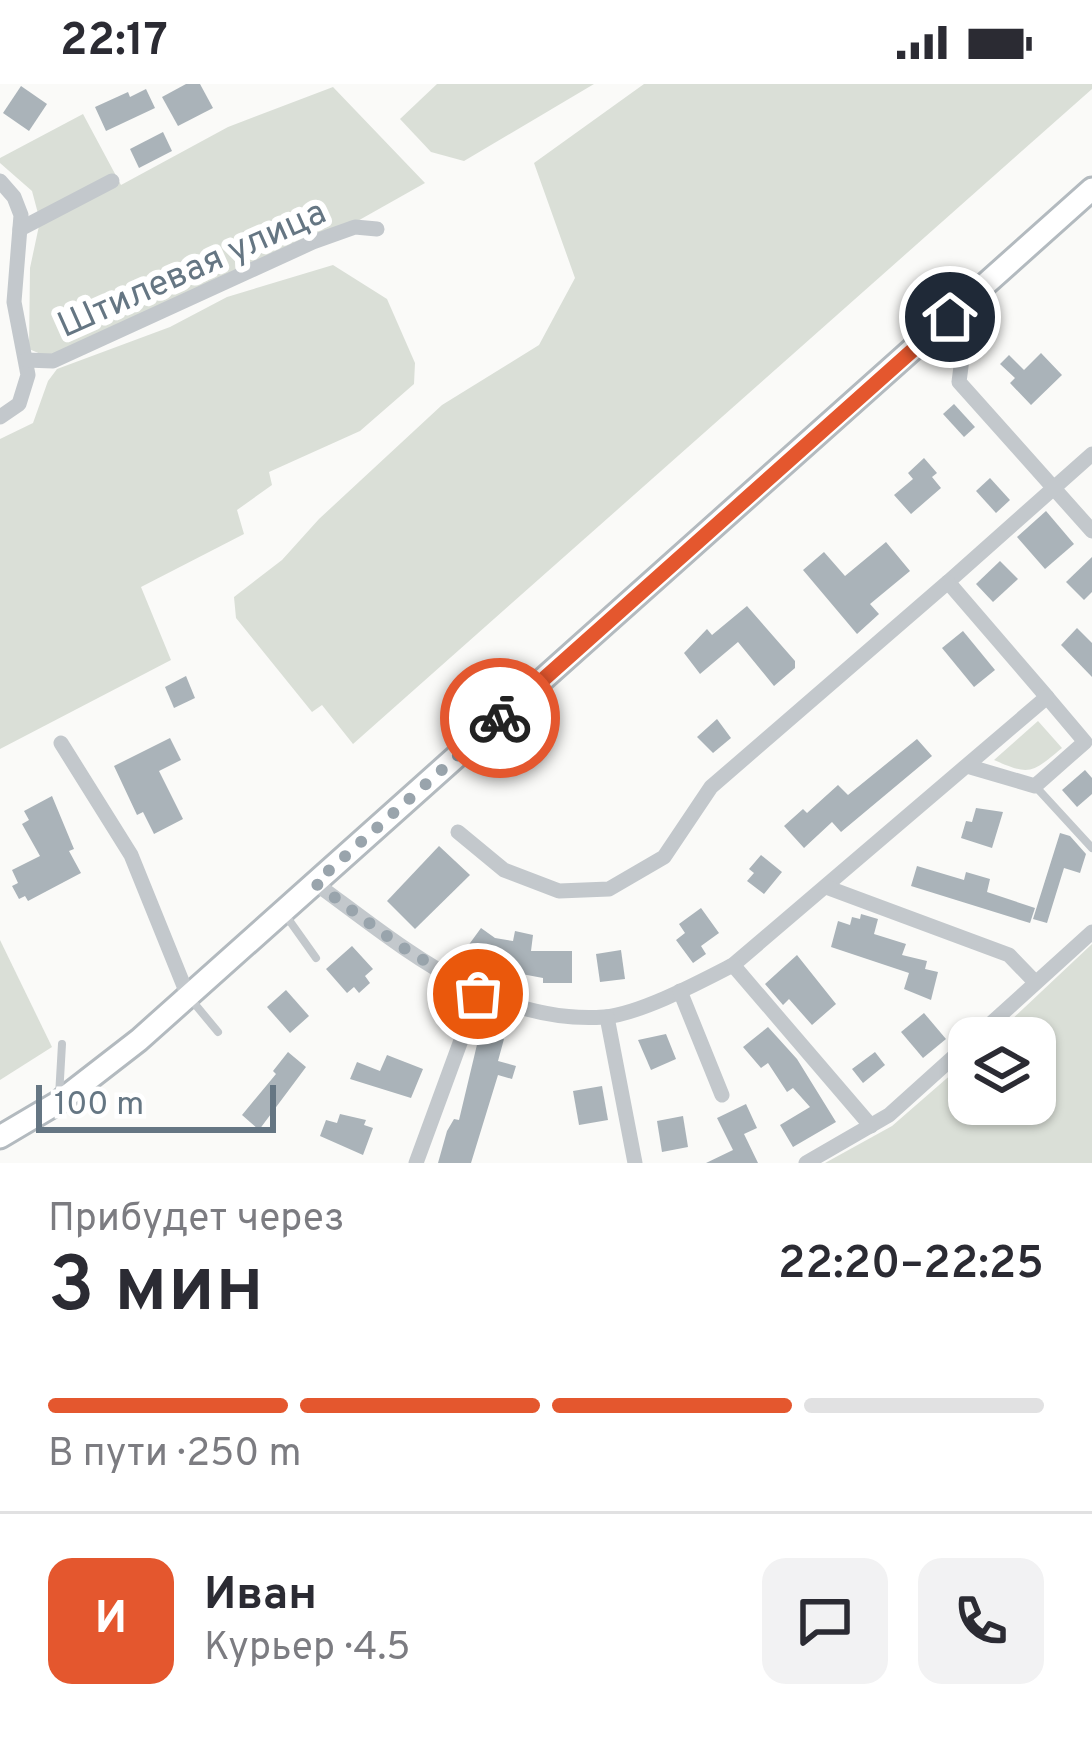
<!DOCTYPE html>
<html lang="ru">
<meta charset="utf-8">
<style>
:root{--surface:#fff;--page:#f2f2f3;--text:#2b2b33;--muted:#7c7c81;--line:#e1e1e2;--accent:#e4572e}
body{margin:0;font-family:Overpass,sans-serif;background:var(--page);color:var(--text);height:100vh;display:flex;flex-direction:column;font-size:45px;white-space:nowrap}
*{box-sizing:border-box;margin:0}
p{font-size:39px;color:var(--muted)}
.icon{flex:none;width:66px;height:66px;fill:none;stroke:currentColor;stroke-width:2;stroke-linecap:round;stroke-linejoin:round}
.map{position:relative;height:1079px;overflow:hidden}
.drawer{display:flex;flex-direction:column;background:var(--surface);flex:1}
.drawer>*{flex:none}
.controls{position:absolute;left:948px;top:933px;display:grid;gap:24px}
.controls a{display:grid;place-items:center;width:108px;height:108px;border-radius:24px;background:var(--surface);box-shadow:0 3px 9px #0004;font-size:60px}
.scale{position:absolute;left:36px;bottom:30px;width:240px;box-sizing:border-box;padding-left:12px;border:6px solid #657683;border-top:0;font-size:33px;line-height:42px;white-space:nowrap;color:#657683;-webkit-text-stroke:9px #fff;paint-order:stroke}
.pin{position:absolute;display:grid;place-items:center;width:102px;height:102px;color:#fff;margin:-51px;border:6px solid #fff;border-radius:50%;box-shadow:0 3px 12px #0007}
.courier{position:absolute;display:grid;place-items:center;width:120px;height:120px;margin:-60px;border:9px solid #e4572e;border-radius:50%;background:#fff;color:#222;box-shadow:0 3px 15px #0007}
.headline em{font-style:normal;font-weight:600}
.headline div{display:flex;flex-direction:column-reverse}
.headline{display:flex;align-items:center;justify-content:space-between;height:204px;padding:0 48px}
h1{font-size:78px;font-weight:600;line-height:90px}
.bar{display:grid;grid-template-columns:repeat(4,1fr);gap:18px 12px;align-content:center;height:144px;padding:0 48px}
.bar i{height:15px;border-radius:9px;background:var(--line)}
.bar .current{background:var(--accent)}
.bar p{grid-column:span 4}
.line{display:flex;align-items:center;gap:30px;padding:0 48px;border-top:3px solid var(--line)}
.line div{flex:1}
.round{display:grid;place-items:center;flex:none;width:126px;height:126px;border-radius:24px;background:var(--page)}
.status{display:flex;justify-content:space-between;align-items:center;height:84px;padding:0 60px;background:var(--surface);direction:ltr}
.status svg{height:33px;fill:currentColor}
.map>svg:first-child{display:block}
.green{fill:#dadfd7}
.building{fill:#aab3b9}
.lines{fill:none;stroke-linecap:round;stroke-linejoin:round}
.secondary-casing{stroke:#b3babf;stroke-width:27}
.service{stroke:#c3c8cc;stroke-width:8}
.minor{stroke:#c3c8cc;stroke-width:15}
.secondary{stroke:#fff;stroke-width:21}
.done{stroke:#99a4ac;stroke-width:12;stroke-dasharray:0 21.6}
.route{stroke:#e4572e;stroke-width:15}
.labels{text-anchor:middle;stroke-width:12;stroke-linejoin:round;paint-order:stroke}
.street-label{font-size:36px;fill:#657683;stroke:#fff}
</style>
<div class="status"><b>22:17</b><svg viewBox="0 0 49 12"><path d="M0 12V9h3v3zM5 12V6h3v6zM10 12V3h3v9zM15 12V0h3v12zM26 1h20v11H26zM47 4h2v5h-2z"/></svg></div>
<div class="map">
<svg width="1092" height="1079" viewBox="0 0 1092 1079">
<rect width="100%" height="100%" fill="#fafaf8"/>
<g class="green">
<path d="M437 0H594L464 77 431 68 400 35Z"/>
<path d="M644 0H1092V5L353 660 322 621 312 628 236 534 234 513 282 476 319 435 442 321 539 261 575 194 534 79Z"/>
<path d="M333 3 425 99 354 139 57 277 29 265 30 184 40 137 32 107 0 79V74L83 30 121 101 228 43Z"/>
<path d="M333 181 387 215 415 279 414 300 360 347 269 388 272 401 237 426 244 450 141 503 171 576 0 665V355L33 339 48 297 57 285 170 243 227 213Z"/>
<path d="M1038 637 1062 664C1032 689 1030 692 994 676Z"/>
<path d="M0 856 52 963 0 996Z"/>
<path d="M1092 860V1079H825L892 1042 969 975V1020H1035V954H992Z"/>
</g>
<g class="building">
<path d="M186 0H200L213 24 178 42 162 13Z"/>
<path d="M21 2 47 20 29 47 3 29Z"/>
<path d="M146 5 155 24 106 47 95 23 128 8 130 13Z"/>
<path d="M163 48 172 67 139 84 130 65Z"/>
<path d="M1041 269 1062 291 1031 321 1010 299 1015 294 1000 280 1009 271 1024 286Z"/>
<path d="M954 320 975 343 964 353 943 330Z"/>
<path d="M924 374 937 389 932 393 941 404 911 430 894 411 913 395 908 389Z"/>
<path d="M990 394 1010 416 996 429 976 407Z"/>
<path d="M1046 427 1074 460 1045 485 1017 453Z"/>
<path d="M886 458 910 487 870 520 879 530 857 550 803 486 824 468 845 492Z"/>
<path d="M1092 473V508L1084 516 1066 498Z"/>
<path d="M1000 477 1018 495 993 518 976 500Z"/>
<path d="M747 522 795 577V584L774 602 738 558 700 590 684 569 707 545 712 551Z"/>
<path d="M1077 544 1092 559V593L1061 561Z"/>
<path d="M963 547 995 586 974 603 942 564Z"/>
<path d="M186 592 195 614 174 624 165 603Z"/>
<path d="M717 635 731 654 713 669 697 653Z"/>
<path d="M170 654 181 676 159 687 183 735 154 750 143 728 137 731 114 682Z"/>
<path d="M917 655 932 672 841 748 832 738 804 764 784 742 803 725 807 729 838 701 848 711Z"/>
<path d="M1085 686 1092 694V710L1077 723 1062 706Z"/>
<path d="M52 712 74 765 69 767 81 789 28 817 25 812 19 815 12 802 18 799 12 786 40 772 22 740 29 736 24 727Z"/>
<path d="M976 724 1003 728 992 764 961 754 966 737 972 738Z"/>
<path d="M1060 749 1070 752 1086 770 1080 789 1064 784 1047 839 1033 835Z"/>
<path d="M439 762 470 791 415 845 387 817Z"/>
<path d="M761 771 782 788 764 810 747 797 754 789 749 785Z"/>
<path d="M917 782 964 796 966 788 990 795 987 808 1035 824 1030 839 911 802Z"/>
<path d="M701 824 719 849 701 862 706 870 693 879 676 856 685 849 679 840Z"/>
<path d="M861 830 878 835 874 850 906 860 902 871 927 877 925 885 938 888 931 916 904 905 909 889 831 863 838 837 850 841 852 833 860 835Z"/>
<path d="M481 844 495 854 513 857 515 847 533 851 531 867H572V899H543V894L511 888 513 880 481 877 465 866Z"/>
<path d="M352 862 373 885 365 892 370 899 359 909 354 903 347 909 326 885Z"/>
<path d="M621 866 625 895 600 898 596 870Z"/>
<path d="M797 871 836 920 812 941 789 915 783 921 765 900Z"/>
<path d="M286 906 309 932 290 949 267 923Z"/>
<path d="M924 929 946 955 923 974 901 948Z"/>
<path d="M768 943 797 975 836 1038 793 1063 780 1041 810 1023 793 1004 787 1008 768 979 761 984 743 963Z"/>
<path d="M480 948 504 955 498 977 516 982 512 995 498 991 471 1079H438L447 1047 454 1035 459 1036Z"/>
<path d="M666 950 676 975 651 986 638 956Z"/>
<path d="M288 968 306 983 259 1046 242 1031 276 990 273 987Z"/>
<path d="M875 968 885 981 863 999 852 985Z"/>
<path d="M387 971 423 985 411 1014 350 995 357 978 380 987Z"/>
<path d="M602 1002 608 1036 579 1041 573 1007Z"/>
<path d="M746 1020 757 1044 744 1050 758 1079H706L733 1066 717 1034Z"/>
<path d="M340 1030 366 1036 364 1041 373 1044 363 1071 320 1052 326 1036 337 1039Z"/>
<path d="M683 1032 688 1063 662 1068 657 1037Z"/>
</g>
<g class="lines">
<defs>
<path id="secondary" d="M0 1053 59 1018 139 956 1092 105"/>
</defs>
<use href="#secondary" class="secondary-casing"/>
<g class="service">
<path d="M1036 703 1092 764"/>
<path d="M284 829 316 874"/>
<path d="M189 913 218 948"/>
<path d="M59 1012 62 960"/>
</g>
<g class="minor">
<path d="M0 97 14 113 21 131 14 218 28 291 19 320 0 333"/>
<path d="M20 145 112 97"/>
<path d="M950 233 963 267 959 298 1092 447"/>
<path d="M26 276 53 277 313 158 355 143 377 145"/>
<path d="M1047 613 948 498 1092 370"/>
<path d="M61 659 131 771 188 912"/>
<path d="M458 748 504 786 559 807 609 805 664 773 711 703 948 498"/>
<path d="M315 799C400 861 491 941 604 933 640 930 700 898 733 881L1047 613 1085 658 1035 702 967 682"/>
<path d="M826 803 1009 871 1035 898"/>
<path d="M733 881 871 1042"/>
<path d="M680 907 722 1011"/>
<path d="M607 933 635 1079"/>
<path d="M975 954 1092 848"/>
<path d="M416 1079 478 910"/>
<path d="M806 1079 889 1031 969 959"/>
</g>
<use href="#secondary" class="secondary"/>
</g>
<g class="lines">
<path class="done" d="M478 910 399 861 315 799 500 634"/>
<path class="route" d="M500 634 950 233"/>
</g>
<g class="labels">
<g class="street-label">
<text transform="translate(191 183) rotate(-24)" y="13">Штилевая улица</text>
</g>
</g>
</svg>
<div class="controls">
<a><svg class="icon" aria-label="layers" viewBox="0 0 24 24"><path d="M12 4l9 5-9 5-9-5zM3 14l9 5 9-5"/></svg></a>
</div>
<div class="scale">100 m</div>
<div class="pin" style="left:478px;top:910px;background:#ea580c"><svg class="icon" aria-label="bag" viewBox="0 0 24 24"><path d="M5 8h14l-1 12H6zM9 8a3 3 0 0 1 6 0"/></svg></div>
<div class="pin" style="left:950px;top:233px;background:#1f2937"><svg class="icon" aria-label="home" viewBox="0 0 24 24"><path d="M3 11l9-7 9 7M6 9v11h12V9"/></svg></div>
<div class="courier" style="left:500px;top:634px"><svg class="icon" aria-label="bike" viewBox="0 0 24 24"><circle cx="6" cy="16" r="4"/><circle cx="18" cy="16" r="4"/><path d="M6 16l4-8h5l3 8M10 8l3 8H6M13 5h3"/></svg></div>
</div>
<section class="drawer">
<div class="headline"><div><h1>3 мин</h1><p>Прибудет через</p></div><em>22:20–22:25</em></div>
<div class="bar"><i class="current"></i><i class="current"></i><i class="current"></i><i></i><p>В пути · 250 m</p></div>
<div class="line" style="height:216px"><b class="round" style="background:var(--accent);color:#fff">И</b><div><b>Иван</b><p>Курьер · 4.5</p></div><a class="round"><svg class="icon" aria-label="chat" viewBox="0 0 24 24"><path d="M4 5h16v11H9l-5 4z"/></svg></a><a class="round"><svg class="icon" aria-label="phone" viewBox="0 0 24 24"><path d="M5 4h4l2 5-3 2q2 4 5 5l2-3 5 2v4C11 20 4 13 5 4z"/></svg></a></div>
</section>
